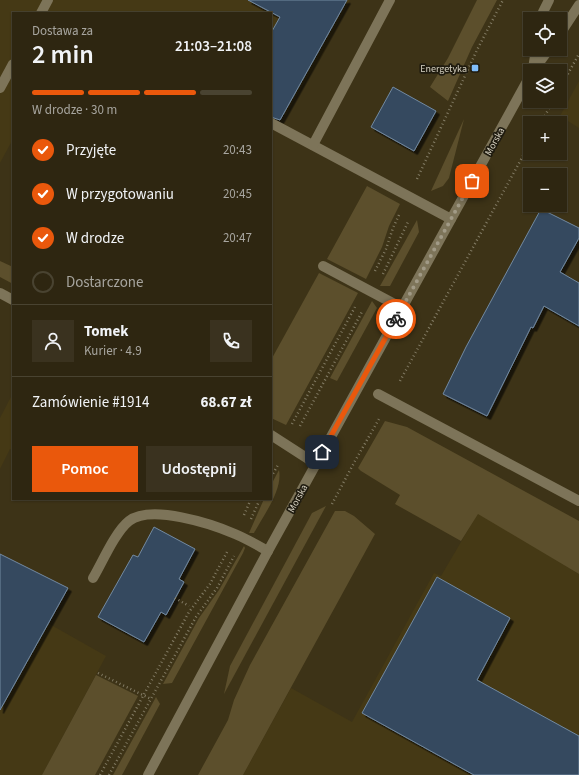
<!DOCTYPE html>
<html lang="pl">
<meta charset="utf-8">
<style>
:root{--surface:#2e2611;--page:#3a321f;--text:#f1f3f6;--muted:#a7a59f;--line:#494331;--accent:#ea580c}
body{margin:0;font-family:"Source Sans 3",sans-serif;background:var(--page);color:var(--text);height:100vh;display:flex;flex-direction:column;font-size:15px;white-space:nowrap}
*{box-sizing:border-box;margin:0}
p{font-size:13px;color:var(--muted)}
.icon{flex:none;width:22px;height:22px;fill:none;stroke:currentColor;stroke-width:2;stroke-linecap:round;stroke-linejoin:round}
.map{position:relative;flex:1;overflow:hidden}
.sheet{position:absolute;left:12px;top:12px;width:260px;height:488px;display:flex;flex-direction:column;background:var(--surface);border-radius:0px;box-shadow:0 1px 3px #0004,0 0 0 1px var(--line)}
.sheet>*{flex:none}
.buttons{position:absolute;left:523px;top:12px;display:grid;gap:8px}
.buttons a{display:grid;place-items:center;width:44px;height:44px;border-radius:0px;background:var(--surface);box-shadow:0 1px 3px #0004,0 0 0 1px var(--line);font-size:20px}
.pin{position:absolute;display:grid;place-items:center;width:34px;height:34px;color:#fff;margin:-17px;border-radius:8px;box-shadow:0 2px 6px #0006}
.courier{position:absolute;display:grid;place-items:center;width:40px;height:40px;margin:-20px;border:3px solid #ea580c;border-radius:50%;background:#fff;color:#222;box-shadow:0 1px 5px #0007}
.headline em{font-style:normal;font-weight:600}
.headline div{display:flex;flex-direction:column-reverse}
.headline{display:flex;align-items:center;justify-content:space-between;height:68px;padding:0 20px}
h1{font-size:26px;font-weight:600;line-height:30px}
.bar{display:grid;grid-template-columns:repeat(4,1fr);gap:6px 4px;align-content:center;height:48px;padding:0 20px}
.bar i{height:5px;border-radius:3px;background:var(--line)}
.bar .selected{background:var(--accent)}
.bar p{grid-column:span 4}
.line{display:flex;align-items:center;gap:10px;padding:0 20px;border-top:1px solid var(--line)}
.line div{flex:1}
.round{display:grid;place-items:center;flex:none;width:42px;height:42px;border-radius:0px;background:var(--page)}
ol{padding:0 20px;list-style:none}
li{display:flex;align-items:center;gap:12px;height:44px}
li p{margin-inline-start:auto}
li .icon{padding:4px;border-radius:50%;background:var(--accent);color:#fff;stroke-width:4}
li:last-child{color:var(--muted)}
li i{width:22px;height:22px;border:2px solid var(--line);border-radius:50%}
.cta{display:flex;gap:8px;margin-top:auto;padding:8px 20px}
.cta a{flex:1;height:46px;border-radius:0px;background:var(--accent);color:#fff;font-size:16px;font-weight:600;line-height:46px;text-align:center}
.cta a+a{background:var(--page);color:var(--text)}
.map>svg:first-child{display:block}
.built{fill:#453915}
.green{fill:#5c4f2c}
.building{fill:#354a5f;stroke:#7289a1;filter:url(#shadow)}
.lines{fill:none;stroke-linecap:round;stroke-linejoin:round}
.path{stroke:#837c65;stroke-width:2.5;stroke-dasharray:1 3;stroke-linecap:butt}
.minor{stroke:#7d7459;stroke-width:10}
.done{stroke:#a19a86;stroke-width:4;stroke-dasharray:0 7.2}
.route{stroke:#ea580c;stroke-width:5}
.poi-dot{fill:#80bdfa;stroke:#1f1b0f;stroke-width:1.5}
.labels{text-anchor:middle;stroke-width:3.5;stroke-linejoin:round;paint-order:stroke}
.poi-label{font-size:10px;fill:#d7d2c2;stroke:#1f1b0f;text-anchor:end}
.street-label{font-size:10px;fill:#d7d2c2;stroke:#1f1b0f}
</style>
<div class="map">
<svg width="579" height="775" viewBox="0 0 579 775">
<defs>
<filter id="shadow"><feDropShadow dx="3.5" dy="3.5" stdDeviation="0" flood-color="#0009"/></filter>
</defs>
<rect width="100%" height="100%" fill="#3d3317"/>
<g class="built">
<path d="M0 0H350L323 54 295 98 286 116 271 108V13H13V139L0 163Z"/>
<path d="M579 81V128L560 116Z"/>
<path d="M13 393V450L10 449 0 469V418Z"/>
<path d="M478 513 579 574V775H243L291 688 352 722 434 573 441 576Z"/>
<path d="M0 596 106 656 42 775H0Z"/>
</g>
<g class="green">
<path d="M477 0H497L472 47 448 101 430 87 448 58Z"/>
<path d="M464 119 449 178 443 186 431 191Z"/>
<path d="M367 186 400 204 389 226 382 247 366 279 327 259Z"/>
<path d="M417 220 419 232 390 286H380Z"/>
<path d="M0 261 13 267V284L0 277Z"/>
<path d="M319 273 358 293 286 425 271 418V360Z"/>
<path d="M372 301 377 308 337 381 330 378Z"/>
<path d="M385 421 407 427 579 521V574L478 514 461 541 395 504 400 495 361 471 358 468Z"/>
<path d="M279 470C283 490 263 516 254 533H249L264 499H271V485Z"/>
<path d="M326 506 224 694 230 666 312 513Z"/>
<path d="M335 511H345L354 516 375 534 243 775H198L228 720 234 700 250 665Z"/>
<path d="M244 546 245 548 243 553 172 683 163 684 199 618 219 590Z"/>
<path d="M96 675 138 696 95 775H42Z"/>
<path d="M156 697 160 704 122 775H113Z"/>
</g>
<g class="building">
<path d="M248 0H347L280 120 271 117V33L280 17Z"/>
<path d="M393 87 436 111 414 151 371 127Z"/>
<path d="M541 209 579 228V238L560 272 579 283V326L544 306 533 328 531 327 487 416 443 394 466 347Z"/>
<path d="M154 527 195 549 179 579 184 582 166 615 161 612 144 642 98 617 133 555 138 557Z"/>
<path d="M0 554 68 588 0 710Z"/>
<path d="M437 577 510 618 477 680 579 736V775H474L362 713Z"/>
</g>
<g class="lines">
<g class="path">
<path d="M560 88 579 54"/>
<path d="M541 123 553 101"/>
<path d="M417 179 477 50 503 0"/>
<path d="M375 271 386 249 393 228 399 215"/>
<path d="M383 274 409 220"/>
<path d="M400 381 530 143"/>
<path d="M292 424 355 307"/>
<path d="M300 426 363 310"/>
<path d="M271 477 278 465"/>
<path d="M332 504 355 461 379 419"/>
<path d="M244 515 251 499"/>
<path d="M251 519 260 499"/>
<path d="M175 598 189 606"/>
<path d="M98 673 151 699"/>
<path d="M100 775 189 612 210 584 227 552"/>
<path d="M109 775 196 617 217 588 234 556"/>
</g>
<g class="minor">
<path d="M41 13 48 0"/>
<path d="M541 19 543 12 549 0"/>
<path d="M560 34 579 5"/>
<path d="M533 69 536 49"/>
<path d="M533 71 549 49"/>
<path d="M0 88 13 64"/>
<path d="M271 123 451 219"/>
<path d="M313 145 390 0"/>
<path d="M323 266 402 308"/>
<path d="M0 293 13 300"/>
<path d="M378 394 579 501"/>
<path d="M271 435 316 464"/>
<path d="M93 578C102 563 115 532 129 521 151 504 212 524 235 534 247 539 257 545 268 551"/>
<path d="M148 775 268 551 530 76"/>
</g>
</g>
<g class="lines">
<path class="done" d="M396 319 472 181"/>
<path class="route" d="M322 452 396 319"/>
</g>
<rect class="poi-dot" x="471" y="64" width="8" height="8" rx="2"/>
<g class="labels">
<g class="poi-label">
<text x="467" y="72">Energetyka</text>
</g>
<g class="street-label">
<text transform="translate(494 141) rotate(-61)" y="4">Morska</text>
<text transform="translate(297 498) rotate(-61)" y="4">Morska</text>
</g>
</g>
</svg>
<div class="buttons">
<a><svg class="icon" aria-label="locate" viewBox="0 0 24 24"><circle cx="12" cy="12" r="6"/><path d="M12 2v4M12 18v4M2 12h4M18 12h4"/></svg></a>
<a><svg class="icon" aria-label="layers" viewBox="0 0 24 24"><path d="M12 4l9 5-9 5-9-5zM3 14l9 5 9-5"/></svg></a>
<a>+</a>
<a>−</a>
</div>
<div class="pin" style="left:472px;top:181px;background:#ea580c"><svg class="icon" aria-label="bag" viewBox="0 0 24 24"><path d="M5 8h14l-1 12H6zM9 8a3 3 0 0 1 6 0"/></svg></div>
<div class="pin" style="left:322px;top:452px;background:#1f2937"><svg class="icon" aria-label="home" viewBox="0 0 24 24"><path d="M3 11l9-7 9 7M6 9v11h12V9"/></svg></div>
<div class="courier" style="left:396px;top:319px"><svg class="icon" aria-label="bike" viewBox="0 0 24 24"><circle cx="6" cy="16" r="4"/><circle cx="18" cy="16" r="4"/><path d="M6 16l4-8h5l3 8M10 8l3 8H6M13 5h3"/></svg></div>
<section class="sheet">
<div class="headline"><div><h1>2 min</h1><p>Dostawa za</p></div><em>21:03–21:08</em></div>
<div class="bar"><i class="selected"></i><i class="selected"></i><i class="selected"></i><i></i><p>W drodze · 30 m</p></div>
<ol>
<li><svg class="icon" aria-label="check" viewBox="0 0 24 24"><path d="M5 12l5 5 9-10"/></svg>Przyjęte<p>20:43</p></li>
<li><svg class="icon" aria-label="check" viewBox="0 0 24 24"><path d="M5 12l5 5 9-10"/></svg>W przygotowaniu<p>20:45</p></li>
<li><svg class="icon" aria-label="check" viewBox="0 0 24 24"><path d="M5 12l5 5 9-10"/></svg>W drodze<p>20:47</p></li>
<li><i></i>Dostarczone</li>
</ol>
<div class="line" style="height:72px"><a class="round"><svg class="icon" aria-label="person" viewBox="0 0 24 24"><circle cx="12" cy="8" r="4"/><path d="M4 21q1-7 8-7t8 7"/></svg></a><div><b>Tomek</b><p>Kurier · 4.9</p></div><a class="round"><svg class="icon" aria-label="phone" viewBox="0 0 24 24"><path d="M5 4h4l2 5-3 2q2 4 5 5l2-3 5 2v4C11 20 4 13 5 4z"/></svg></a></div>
<div class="line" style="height:52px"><div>Zamówienie #1914</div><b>68.67 zł</b></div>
<div class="cta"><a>Pomoc</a><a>Udostępnij</a></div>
</section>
</div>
